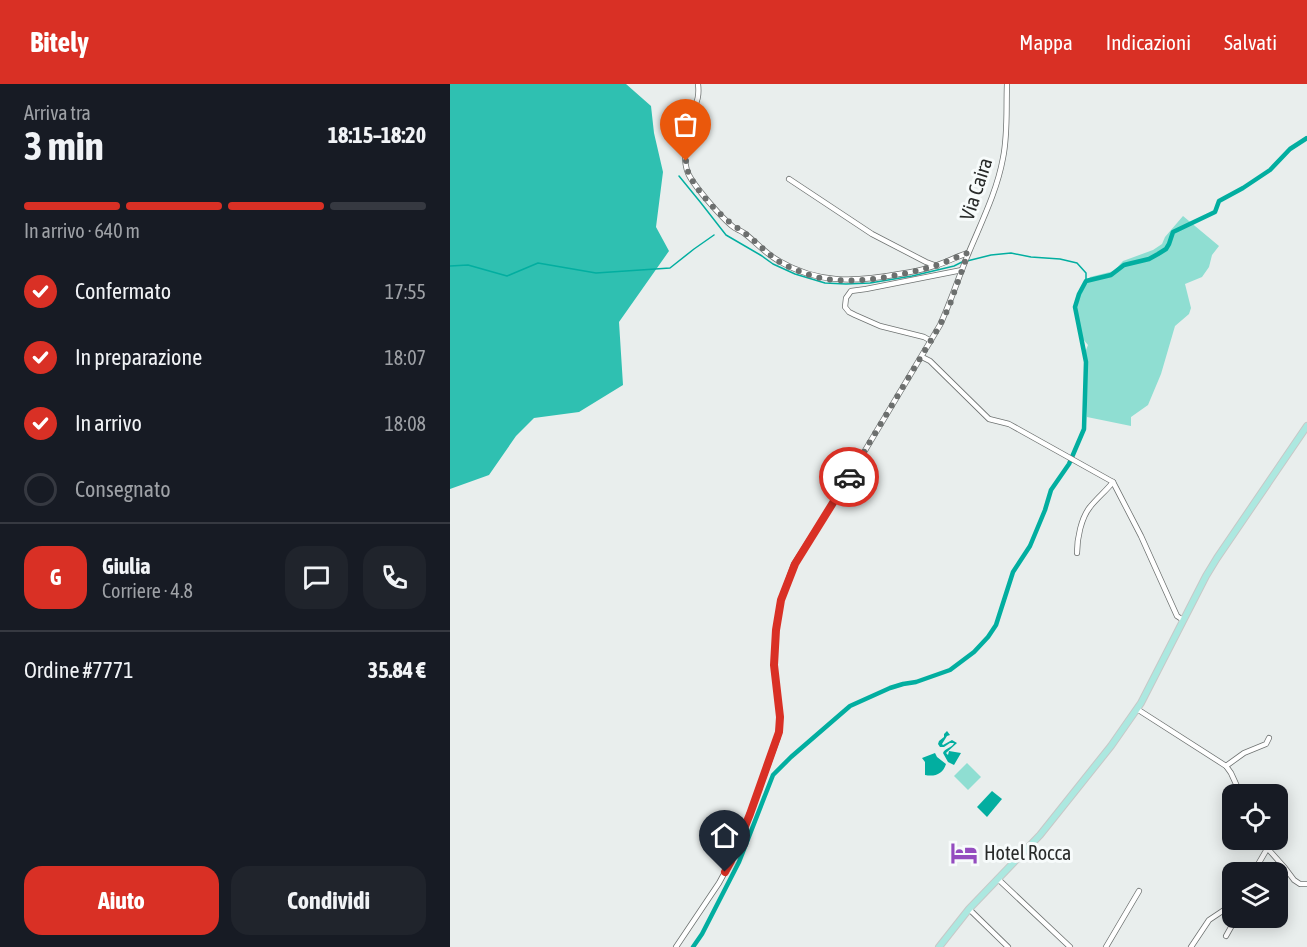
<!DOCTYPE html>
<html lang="it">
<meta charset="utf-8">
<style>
:root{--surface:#171b24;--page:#20242c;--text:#f1f3f6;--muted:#9ea1a6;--line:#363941;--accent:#d93025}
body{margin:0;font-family:"Asap Condensed",sans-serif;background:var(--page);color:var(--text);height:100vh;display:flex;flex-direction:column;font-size:22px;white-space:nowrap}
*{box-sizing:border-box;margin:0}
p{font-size:20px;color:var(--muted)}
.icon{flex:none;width:33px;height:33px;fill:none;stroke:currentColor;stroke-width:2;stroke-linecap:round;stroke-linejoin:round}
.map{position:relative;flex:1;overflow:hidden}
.details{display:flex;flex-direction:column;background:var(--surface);width:450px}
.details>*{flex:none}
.tools{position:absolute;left:772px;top:700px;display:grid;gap:12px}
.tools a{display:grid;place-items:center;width:66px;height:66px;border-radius:12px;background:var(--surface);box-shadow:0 3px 15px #0003;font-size:30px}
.pin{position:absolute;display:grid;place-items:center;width:51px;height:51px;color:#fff;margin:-62px -26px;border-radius:50% 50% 50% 0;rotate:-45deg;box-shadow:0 0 6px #0007}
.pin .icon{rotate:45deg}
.courier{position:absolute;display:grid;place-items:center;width:60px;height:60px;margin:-30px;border:4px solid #d93025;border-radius:50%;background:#fff;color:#222;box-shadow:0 2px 8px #0007}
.summary em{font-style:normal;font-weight:700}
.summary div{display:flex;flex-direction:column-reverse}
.summary{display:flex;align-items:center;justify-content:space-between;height:102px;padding:0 24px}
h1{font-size:39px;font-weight:700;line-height:45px}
.bar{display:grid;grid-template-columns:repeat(4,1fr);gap:9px 6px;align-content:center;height:72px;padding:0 24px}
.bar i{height:8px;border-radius:4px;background:var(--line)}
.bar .current{background:var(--accent)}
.bar p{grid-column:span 4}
.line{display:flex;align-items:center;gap:15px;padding:0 24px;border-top:2px solid var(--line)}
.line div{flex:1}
.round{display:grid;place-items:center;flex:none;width:63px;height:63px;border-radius:18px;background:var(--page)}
ol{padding:0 24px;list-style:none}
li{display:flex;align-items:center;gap:18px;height:66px}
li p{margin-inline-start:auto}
li .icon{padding:6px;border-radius:50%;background:var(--accent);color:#fff;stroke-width:4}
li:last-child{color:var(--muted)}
li i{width:33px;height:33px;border:3px solid var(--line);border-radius:50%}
.button{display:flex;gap:12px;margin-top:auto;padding:12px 24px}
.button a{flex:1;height:69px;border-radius:18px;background:var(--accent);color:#fff;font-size:24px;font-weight:700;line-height:69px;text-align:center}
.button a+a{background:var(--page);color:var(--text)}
header{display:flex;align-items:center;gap:36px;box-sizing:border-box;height:84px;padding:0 30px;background:var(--accent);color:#fff}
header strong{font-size:28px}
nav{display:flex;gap:33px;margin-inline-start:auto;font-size:21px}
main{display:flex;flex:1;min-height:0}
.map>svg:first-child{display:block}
.green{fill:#8fded2}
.forest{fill:#2fc0b1}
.water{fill:#02aea0}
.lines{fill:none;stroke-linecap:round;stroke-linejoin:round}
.stream{stroke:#02aea0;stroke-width:1.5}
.canal{stroke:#02aea0;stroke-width:4.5}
.minor-casing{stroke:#6e7271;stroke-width:6}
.major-casing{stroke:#c7c8c7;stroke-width:8}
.minor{stroke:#fff;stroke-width:4.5}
.major{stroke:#ace8e0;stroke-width:6}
.done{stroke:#6c6f6e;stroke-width:6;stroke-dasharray:0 10.8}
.route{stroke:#d93025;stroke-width:8}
.labels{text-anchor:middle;stroke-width:6;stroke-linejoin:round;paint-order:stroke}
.street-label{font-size:20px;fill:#282a29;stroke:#f7fbfb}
.poi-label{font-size:20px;fill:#282a29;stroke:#f7fbfb;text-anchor:start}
</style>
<header>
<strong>Bitely</strong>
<nav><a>Mappa</a><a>Indicazioni</a><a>Salvati</a></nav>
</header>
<main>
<section class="details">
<div class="summary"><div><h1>3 min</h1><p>Arriva tra</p></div><em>18:15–18:20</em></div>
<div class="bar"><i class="current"></i><i class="current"></i><i class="current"></i><i></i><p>In arrivo · 640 m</p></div>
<ol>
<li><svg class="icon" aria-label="check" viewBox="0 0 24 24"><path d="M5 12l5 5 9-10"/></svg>Confermato<p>17:55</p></li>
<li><svg class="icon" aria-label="check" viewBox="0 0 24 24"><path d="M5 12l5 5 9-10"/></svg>In preparazione<p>18:07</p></li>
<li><svg class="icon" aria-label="check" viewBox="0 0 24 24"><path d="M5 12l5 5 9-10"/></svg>In arrivo<p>18:08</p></li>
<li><i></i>Consegnato</li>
</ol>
<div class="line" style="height:108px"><b class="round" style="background:var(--accent);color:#fff">G</b><div><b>Giulia</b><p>Corriere · 4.8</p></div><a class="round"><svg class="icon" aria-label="chat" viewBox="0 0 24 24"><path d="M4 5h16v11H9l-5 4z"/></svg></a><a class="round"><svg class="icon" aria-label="phone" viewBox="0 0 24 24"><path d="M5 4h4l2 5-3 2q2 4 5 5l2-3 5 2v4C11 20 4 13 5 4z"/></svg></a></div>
<div class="line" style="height:78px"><div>Ordine #7771</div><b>35.84 €</b></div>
<div class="button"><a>Aiuto</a><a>Condividi</a></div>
</section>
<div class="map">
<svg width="857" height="863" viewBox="0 0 857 863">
<rect width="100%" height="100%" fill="#e9eeed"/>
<g class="green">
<path d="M733 132 769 162 762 171 759 183 752 193 735 200 741 224 739 230 725 242 711 290 698 321 681 333V342L637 333 634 271 638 261 628 249 627 218 640 193 664 187 673 177 703 166 712 160 715 153Z"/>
<path d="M517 679 531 693 518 706 504 692Z"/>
</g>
<path class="forest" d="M0 0H176L201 22 204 49 213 88 206 143 219 167 169 238 173 301 129 328 84 334 66 352 39 391 0 405Z"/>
<g class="water">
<path d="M497 647 500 651 497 652 492 660 493 661 502 656 507 659 496 669 498 671 499 667 511 669 504 681 498 678 493 669C495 664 502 664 504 659H500L494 663H490L488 660 489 657 494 653V650Z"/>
<path d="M485 669 487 673 496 680C493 690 485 693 475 691V678L472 674Z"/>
<path d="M542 707 552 715 537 733 527 723Z"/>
</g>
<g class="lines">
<g class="stream">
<path d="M229 92 251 119 276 151 312 172 323 180 345 190 375 199 396 200 420 199 462 192 504 182 512 178"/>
<path d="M517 177 541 171 561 169 581 173 610 175 627 179 636 189V197"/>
<path d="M0 182 18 181 57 192 88 179 146 189 220 184 244 165 264 151"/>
</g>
<path class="canal" d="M243 863 252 850 289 778 323 691 341 673 400 622 440 604 453 600 466 598 500 586 524 568 538 553 546 541 563 488 580 462 595 426 601 406 619 380 634 345 636 278 625 223 629 210 636 197 661 191 674 181 699 175 708 170 716 165 719 160 723 148 765 128 769 117 793 104 820 86 840 65 857 54"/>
<defs>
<g id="minor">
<path d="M248 0C250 16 245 20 240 35 236 49 232 75 238 89 243 101 271 133 282 142 285 145 290 146 294 149 306 158 316 170 329 177 368 200 406 198 449 190 461 188 473 186 484 182 496 179 507 172 518 169"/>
<path d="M339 95 422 150 476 178 487 182"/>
<path d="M481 257 474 253 430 242 405 231 399 228 395 223 396 214 401 207 416 205 512 186"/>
<path d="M472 273 480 277 539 335 559 340 663 398 691 452 727 532 733 536"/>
<path d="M627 469C627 455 631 434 640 423 647 414 656 407 663 398"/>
<path d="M687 625 776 682 781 689 791 711"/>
<path d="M776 682 794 669 816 660 819 654"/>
<path d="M810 756 835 784 844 796 850 800H857"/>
<path d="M803 789 817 765"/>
<path d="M548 795 620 863"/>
<path d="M519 825 558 863"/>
<path d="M776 852 785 836 784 834"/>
<path d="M226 863 269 799 281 777 300 730 328 653 330 633 324 581 326 546 331 516 344 480 392 405 490 241C501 217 509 192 519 168 532 137 547 107 553 74 558 50 556 24 557 0"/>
<path d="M656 863 689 807"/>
<path d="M741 863 759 836 783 820"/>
</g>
<path id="major" d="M489 863 519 825 590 751 661 662 691 619 756 492 767 474 857 342"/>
</defs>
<use href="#minor" class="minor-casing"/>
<use href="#major" class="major-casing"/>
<use href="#minor" class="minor"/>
<use href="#major" class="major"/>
</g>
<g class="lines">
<path class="done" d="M236 77C237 81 237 86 239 90 249 111 273 135 292 147 306 157 317 170 331 179 343 185 357 191 370 194 405 201 450 192 484 182 496 179 507 172 518 169L499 223 490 241 399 393"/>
<path class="route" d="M275 788 281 777 300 730 329 648 330 633 324 581 326 546 331 516 345 480 399 393"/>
</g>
<defs>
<symbol id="hotel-bare" viewBox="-9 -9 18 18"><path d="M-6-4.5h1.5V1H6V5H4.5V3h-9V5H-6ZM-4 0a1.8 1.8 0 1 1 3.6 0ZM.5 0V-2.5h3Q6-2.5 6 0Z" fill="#944cbf" stroke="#f7fbfb" stroke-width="2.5" paint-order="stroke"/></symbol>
</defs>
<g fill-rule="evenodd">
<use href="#hotel-bare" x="495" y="750" width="38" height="38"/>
</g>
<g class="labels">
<g class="street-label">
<text transform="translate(526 105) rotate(-72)" y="7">Via Caira</text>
</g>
<g class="poi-label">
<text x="534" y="776">Hotel Rocca</text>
</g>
</g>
</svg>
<div class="tools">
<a><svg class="icon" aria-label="locate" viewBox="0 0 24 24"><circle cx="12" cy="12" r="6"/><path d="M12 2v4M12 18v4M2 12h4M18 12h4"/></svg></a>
<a><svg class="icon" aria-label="layers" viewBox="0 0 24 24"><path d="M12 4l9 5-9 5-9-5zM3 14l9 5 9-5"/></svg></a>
</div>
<div class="pin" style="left:236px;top:77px;background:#ea580c"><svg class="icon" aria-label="bag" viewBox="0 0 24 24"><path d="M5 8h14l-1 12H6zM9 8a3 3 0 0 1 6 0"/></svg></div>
<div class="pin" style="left:275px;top:788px;background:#1f2937"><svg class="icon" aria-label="home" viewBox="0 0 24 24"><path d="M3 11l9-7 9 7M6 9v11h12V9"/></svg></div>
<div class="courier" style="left:399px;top:393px"><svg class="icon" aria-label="car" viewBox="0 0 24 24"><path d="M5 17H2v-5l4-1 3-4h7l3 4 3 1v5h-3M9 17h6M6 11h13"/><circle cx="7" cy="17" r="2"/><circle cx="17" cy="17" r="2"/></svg></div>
</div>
</main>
